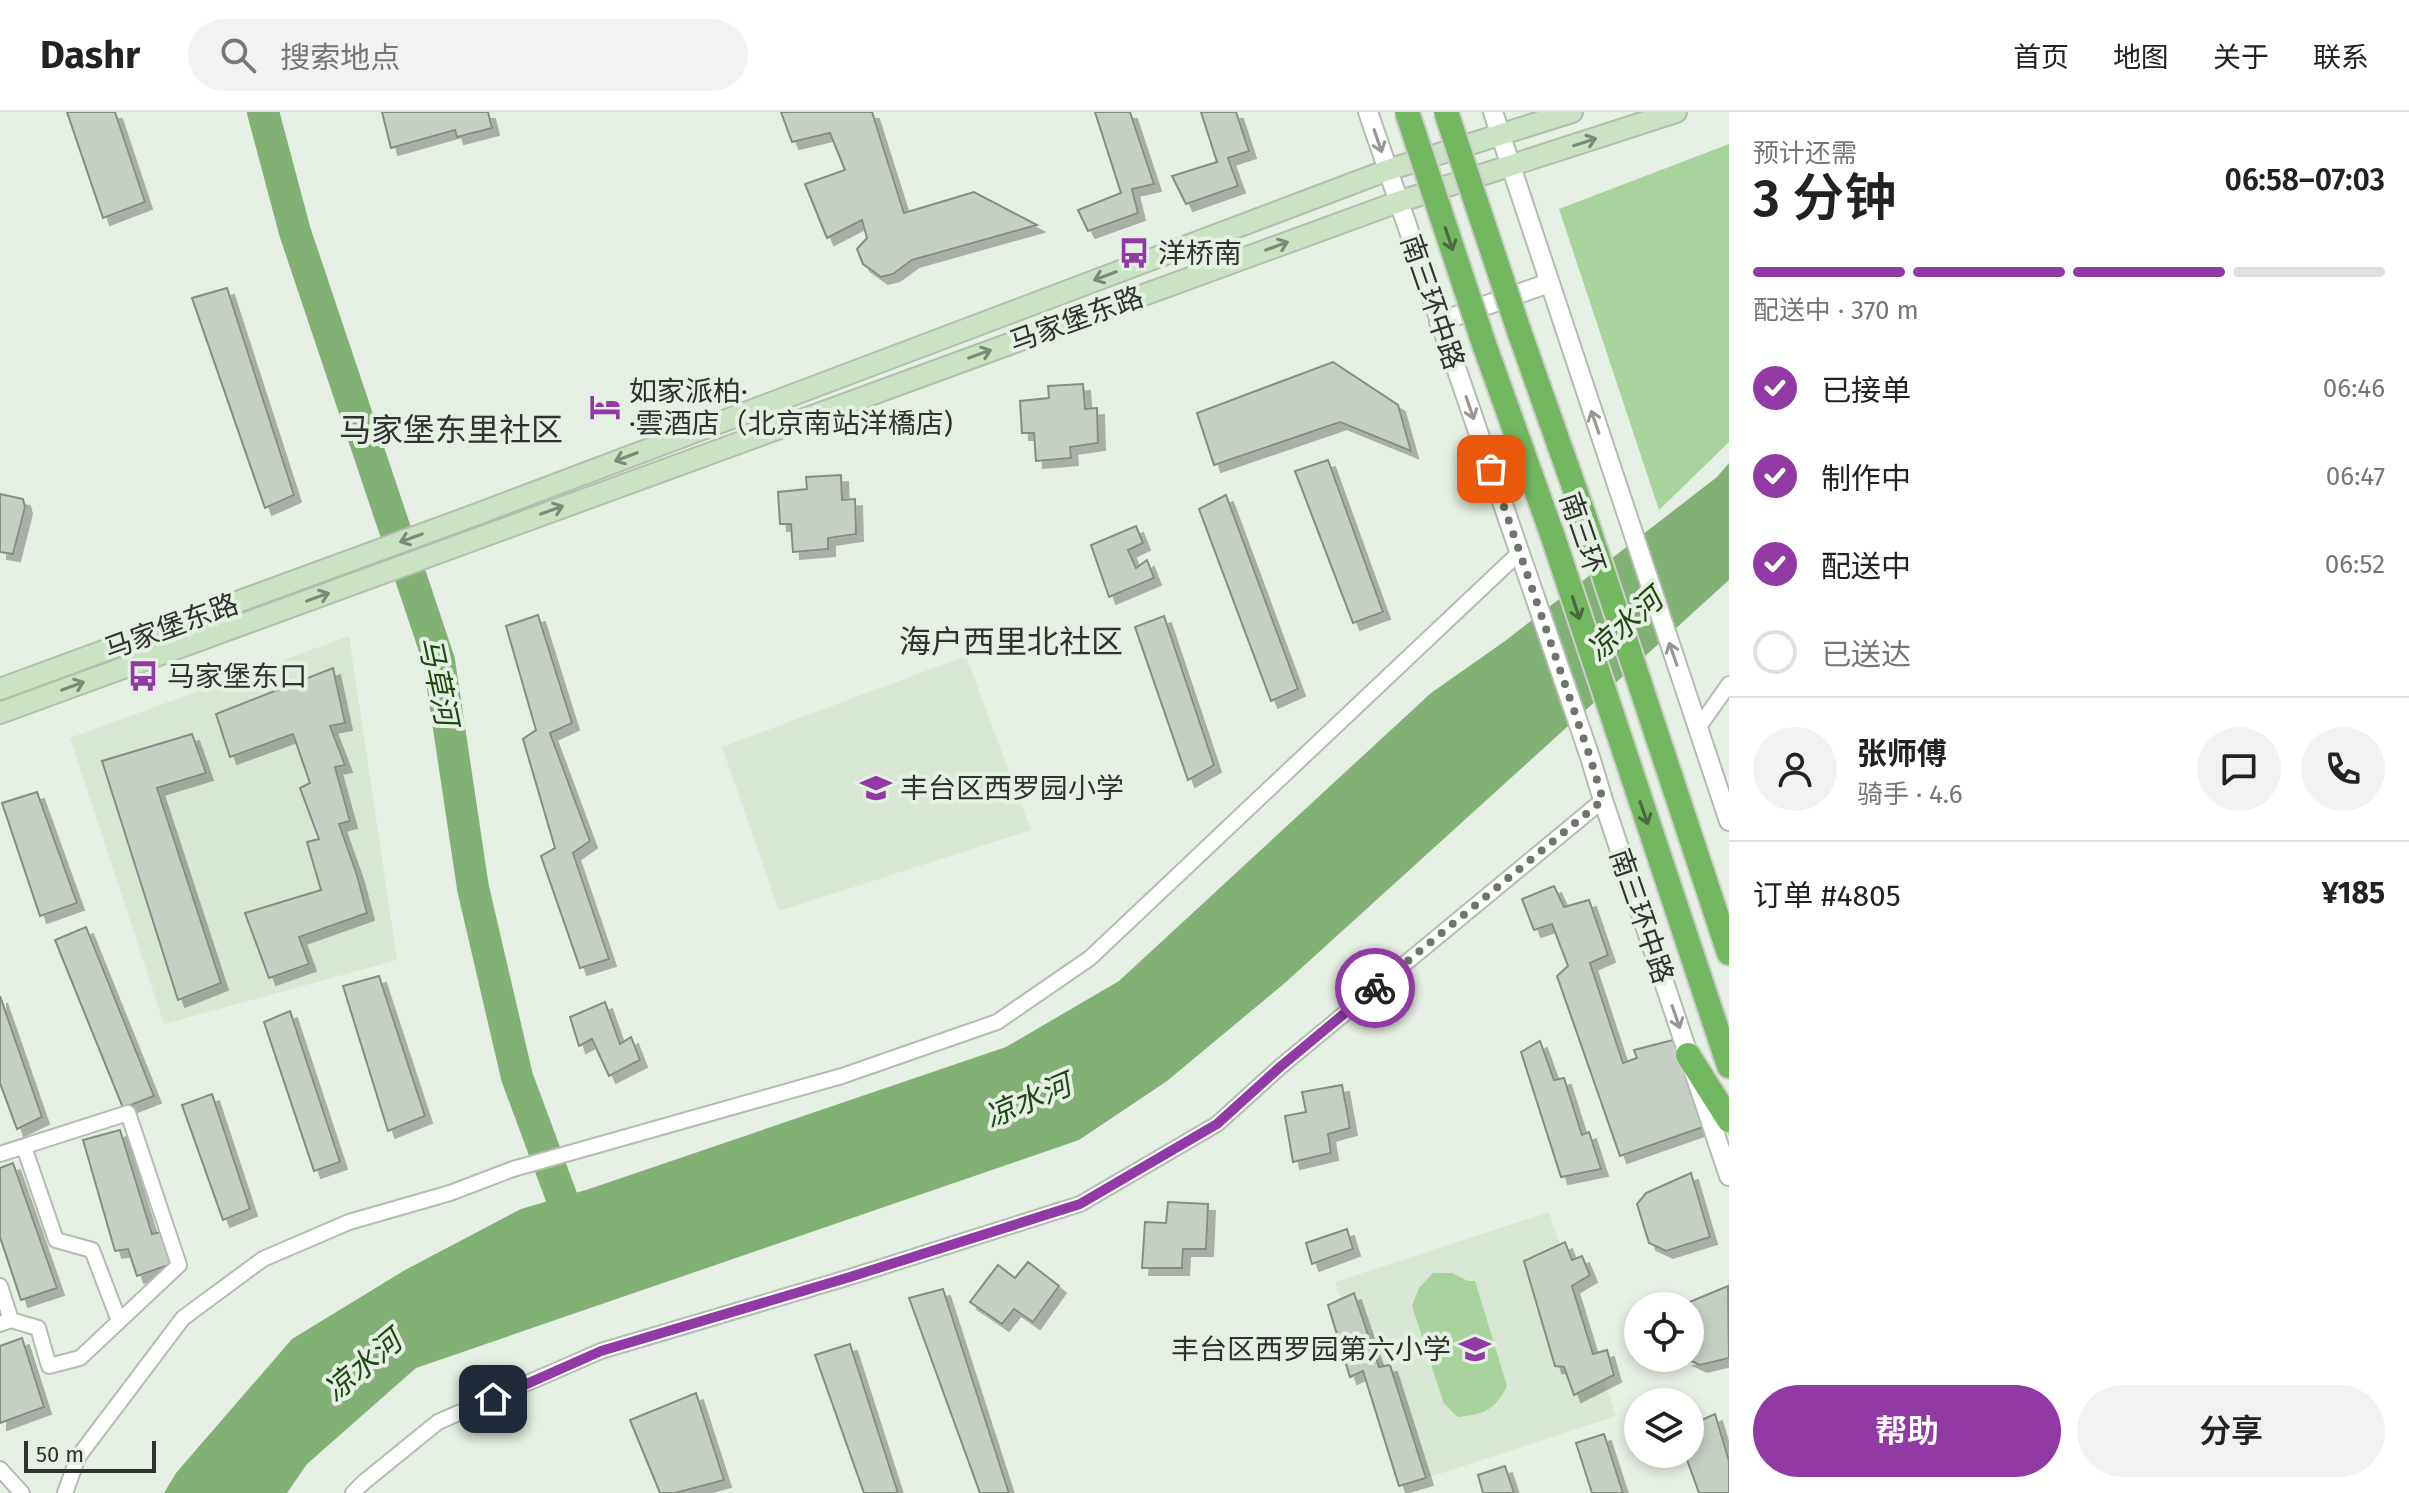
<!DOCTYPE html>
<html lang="zh">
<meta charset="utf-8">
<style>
:root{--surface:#fff;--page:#f2f2f2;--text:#222;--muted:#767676;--line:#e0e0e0;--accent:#913aa6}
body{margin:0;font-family:"Fira Sans","Noto Sans SC",sans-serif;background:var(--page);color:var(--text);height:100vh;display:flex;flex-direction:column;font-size:30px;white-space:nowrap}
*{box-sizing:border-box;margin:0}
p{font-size:26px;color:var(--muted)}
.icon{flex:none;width:44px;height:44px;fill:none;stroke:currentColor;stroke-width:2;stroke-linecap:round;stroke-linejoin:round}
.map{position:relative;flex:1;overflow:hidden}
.panel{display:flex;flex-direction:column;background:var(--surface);width:680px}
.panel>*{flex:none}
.tools{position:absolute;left:1624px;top:1180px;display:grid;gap:16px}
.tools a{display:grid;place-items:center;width:80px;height:80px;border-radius:50%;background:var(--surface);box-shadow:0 4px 12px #0003;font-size:40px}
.scale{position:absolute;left:24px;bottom:20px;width:132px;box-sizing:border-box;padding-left:8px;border:4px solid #2f322e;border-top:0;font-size:22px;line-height:28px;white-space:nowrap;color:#2f322e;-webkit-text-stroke:6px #e6efe3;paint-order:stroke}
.pin{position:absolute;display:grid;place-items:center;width:68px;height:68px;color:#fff;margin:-34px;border-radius:16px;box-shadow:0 4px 12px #0006}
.courier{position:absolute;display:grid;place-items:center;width:80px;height:80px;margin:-40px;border:6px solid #913aa6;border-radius:50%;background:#fff;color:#222;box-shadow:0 2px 10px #0007}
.overview em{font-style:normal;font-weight:600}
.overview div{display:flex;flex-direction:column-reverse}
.overview{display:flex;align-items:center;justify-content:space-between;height:136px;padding:0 24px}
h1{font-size:52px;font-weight:600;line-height:60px}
.bar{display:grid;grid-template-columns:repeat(4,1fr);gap:12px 8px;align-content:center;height:96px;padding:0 24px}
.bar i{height:10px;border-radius:6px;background:var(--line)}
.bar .active{background:var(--accent)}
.bar p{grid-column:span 4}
.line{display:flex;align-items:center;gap:20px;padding:0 24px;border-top:2px solid var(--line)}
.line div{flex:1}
.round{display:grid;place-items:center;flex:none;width:84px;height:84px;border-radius:42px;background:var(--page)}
ol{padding:0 24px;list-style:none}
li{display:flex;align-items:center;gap:24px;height:88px}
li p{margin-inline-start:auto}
li .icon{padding:8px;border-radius:50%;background:var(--accent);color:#fff;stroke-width:4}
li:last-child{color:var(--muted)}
li i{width:44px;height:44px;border:4px solid var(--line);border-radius:50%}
.button{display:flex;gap:16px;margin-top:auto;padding:16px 24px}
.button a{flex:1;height:92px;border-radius:48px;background:var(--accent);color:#fff;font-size:32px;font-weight:600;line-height:92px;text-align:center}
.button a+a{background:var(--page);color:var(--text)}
header{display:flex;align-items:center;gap:48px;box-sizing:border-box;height:112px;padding:0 40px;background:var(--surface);border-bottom:2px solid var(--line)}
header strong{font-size:38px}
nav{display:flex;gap:44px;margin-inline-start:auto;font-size:28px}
.search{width:560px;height:72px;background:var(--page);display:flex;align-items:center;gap:20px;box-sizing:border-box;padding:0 28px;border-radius:44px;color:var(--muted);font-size:30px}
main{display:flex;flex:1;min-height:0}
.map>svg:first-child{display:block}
.built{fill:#d8e6d4}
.green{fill:#a8d39d}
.water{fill:#82b176}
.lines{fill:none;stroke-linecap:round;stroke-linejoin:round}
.river{stroke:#82b176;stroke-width:32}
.building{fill:#c6cfc3;stroke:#858e83;stroke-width:2;filter:url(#shadow)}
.minor-casing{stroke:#b4bdb2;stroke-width:18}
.tertiary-casing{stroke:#b4bdb2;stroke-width:22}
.secondary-casing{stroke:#b4bdb2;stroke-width:24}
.trunk-casing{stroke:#cdcecd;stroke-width:28}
.minor{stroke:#fff;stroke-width:14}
.tertiary{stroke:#fff;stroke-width:18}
.secondary{stroke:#cae4c3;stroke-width:20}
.trunk{stroke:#73b860;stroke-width:24}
.trunk-bridge-casing{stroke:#cdcecd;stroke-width:28;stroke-linecap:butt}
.trunk-bridge{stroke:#73b860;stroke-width:24}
.oneway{stroke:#979896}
.oneway2{stroke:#7c8b78}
.oneway3{stroke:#4a6842}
.done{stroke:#6f746d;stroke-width:8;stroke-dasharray:0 14.4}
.route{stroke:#913aa6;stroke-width:10}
.labels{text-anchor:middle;stroke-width:8;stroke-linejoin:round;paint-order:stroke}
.poi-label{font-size:28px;fill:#2f322e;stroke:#e6efe3;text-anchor:start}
.street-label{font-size:28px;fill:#2f322e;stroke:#e6efe3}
.water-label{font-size:30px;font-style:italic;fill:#1c4a0e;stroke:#e6efe3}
.quarter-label{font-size:32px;fill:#2f322e;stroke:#e6efe3}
</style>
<header>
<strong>Dashr</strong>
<div class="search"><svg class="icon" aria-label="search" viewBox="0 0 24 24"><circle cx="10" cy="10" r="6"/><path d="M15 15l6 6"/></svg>搜索地点</div>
<nav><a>首页</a><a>地图</a><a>关于</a><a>联系</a></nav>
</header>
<main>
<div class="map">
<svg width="1729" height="1381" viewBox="0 0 1729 1381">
<defs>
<filter id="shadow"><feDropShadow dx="7" dy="7" stdDeviation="0" flood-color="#0004"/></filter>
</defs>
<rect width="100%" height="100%" fill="#e6efe3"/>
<g class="built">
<path d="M349 524 397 848 164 912 70 626Z"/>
<path d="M966 544 1031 718 779 799 722 635Z"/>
<path d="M1549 1100 1616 1304 1402 1374 1335 1170Z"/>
</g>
<g class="green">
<path d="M1729 32V330L1659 398 1559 97Z"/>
<path d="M1433 1161H1452L1468 1169H1475L1507 1274C1494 1299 1484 1302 1458 1305L1444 1292 1412 1194 1419 1176Z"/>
</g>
<path class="water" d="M1729 351V468L1286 870 1167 969 1079 1028 416 1256 307 1352 287 1381H164L176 1361 292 1227 405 1158 521 1097 589 1077 1006 935 1119 869 1431 581 1505 529 1717 365Z"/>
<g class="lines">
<path class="river" d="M263 0 295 120 439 549 473 776 517 965 577 1127"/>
</g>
<g class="building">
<path d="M67 0H115L145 90 103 106Z"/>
<path d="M382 0H488L492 16 457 25 455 18 391 36Z"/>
<path d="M781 0H872L904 101 974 80 1037 113 912 148 893 162 881 165 863 152 857 137 867 126 862 108 827 126 805 72 845 58 830 21 792 30Z"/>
<path d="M1095 0H1130L1154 72 1132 77 1138 101 1088 119 1078 98 1121 81Z"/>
<path d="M1201 0H1236L1249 39 1228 46 1238 74 1186 92 1172 64 1217 50Z"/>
<path d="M227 176 294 383 265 396 192 186Z"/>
<path d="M1333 250 1398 293 1411 339 1340 310 1214 353 1197 301Z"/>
<path d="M1083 272 1085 297 1097 296 1098 331 1070 335 1071 346 1036 349 1034 321H1022L1020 289 1049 286 1048 274Z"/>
<path d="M1328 348 1383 500 1353 511 1295 359Z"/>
<path d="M841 363 842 388 855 387 856 422 828 426V437L793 440 791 412H780L778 380 807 377 806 365Z"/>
<path d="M0 382 23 387 25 395 13 442 0 440Z"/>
<path d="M1226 383 1298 577 1271 589 1199 397Z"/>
<path d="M1136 414 1143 431 1128 438 1136 456 1147 448 1154 466 1109 485 1091 433Z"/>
<path d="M538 503 572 611 550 621 590 729 573 741 609 847 580 856 541 744 555 736 523 627 536 618 506 514Z"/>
<path d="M1164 504 1214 653 1188 668 1135 515Z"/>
<path d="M333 556 345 611 330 614 345 653 335 655 350 709 339 712 357 763 367 801 299 825 309 852 269 866 245 801 321 778 307 730 319 727 300 676 310 671 293 622 230 645 216 602Z"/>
<path d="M192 622 206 661 157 676 221 871 178 888 102 649Z"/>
<path d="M37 680 77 791 40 804 2 691Z"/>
<path d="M1554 774 1564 795 1589 788 1608 843 1590 851 1623 951 1637 946 1634 938 1677 927 1703 1015 1620 1044 1557 864 1568 854 1552 812 1534 818 1522 787Z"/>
<path d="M86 815 154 984 123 996 55 828Z"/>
<path d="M379 864 425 1004 388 1019 343 874Z"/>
<path d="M0 884 42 1005 17 1017 0 971Z"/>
<path d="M605 890 620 932 631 925 640 948 609 964 592 927 579 934 570 905Z"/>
<path d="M290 899 340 1050 314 1059 264 910Z"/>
<path d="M1540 929 1554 968 1564 966 1582 1023 1589 1020 1601 1057 1561 1065 1521 940Z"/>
<path d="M1342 973 1350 1016 1328 1022 1331 1041 1293 1050 1285 1004 1306 1000 1302 980Z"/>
<path d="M212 982 250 1097 223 1108 182 993Z"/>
<path d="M120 1018 152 1122 161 1120 171 1152 137 1164 128 1137 115 1139 83 1028Z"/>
<path d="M13 1051 57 1176 21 1188 0 1125V1056Z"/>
<path d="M1691 1061 1710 1125 1666 1139 1649 1131 1637 1092 1646 1081Z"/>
<path d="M1168 1090 1208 1092 1206 1137H1183L1182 1156H1142L1145 1110 1166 1111Z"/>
<path d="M1347 1117 1353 1137 1312 1152 1306 1131Z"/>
<path d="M1565 1130 1572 1148 1582 1144 1590 1163 1572 1174 1593 1242 1607 1238 1614 1263 1574 1283 1564 1255 1555 1254 1524 1149Z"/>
<path d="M1028 1150 1059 1174 1033 1210 1014 1197 1002 1212 970 1190 998 1153 1015 1166Z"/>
<path d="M1728 1174 1729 1246 1700 1253 1687 1247 1690 1246V1194H1680Z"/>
<path d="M943 1177 1009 1381H980L909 1186Z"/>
<path d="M1354 1181 1379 1255 1390 1253 1426 1366 1399 1374 1363 1259 1350 1265 1328 1193Z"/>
<path d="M22 1226 44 1295 0 1311V1234Z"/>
<path d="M850 1232 898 1381H864L815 1243Z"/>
<path d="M696 1281 724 1368 675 1381H660L630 1308Z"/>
<path d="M1715 1302 1729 1349V1381H1699L1685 1342H1690V1313Z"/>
<path d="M1604 1322 1623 1381H1592L1576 1331Z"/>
<path d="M1505 1354 1514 1381H1483L1478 1363Z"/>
</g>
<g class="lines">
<defs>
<g id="minor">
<path d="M1698 616 1729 572"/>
<path d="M24 1035 56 1128 92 1138 119 1209"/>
<path d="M0 1042 128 1001 179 1153 80 1246 49 1254 38 1216 11 1208 0 1212"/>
<path d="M0 1174 11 1208"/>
<path d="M0 1357 22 1381"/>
<path d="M65 1381 78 1345 183 1206 263 1147 349 1110 450 1081 513 1057 842 964 997 910 1090 846 1520 440"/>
<path d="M353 1381 364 1370 438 1310 601 1239 850 1165 1080 1092 1217 1012 1280 955 1603 688"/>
</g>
<g id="tertiary">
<path d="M1368 0 1590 645 1603 688 1729 1064"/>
<path d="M1493 0 1729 709"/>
<path d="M1439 210 1549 171"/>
</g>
<g id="secondary">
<path d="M0 577 480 401 1388 58 1572 0"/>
<path d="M0 601 1398 90 1676 0"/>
</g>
<g id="trunk">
<path d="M1519 219 1586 409 1729 841"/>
<path d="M1484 232 1552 422 1729 954"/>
<path d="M1688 943 1729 1008"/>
</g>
</defs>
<use href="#minor" class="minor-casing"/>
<use href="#tertiary" class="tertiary-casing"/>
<use href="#secondary" class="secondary-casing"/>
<use href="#trunk" class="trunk-casing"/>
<use href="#minor" class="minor"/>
<use href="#tertiary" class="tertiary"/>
<use href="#secondary" class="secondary"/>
<use href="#trunk" class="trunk"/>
<defs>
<g id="trunk-bridge">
<path d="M1407 0 1484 232"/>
<path d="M1446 0 1519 219"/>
</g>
</defs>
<use href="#trunk-bridge" class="trunk-bridge-casing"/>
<use href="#trunk-bridge" class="trunk-bridge"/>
</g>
<defs><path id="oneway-shaft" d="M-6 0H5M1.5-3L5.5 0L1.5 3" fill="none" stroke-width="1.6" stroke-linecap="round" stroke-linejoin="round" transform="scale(2)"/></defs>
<g class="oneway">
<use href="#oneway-shaft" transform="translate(1378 29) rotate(71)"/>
<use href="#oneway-shaft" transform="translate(1470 296) rotate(71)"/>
<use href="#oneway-shaft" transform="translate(1595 310) rotate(-109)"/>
<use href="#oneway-shaft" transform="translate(1673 542) rotate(-109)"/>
<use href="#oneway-shaft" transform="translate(1676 905) rotate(71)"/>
</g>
<g class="oneway2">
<use href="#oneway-shaft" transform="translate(1585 30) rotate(-18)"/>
<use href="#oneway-shaft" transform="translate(1277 134) rotate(-20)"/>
<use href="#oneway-shaft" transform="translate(1105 164) rotate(159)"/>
<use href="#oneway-shaft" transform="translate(980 242) rotate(-20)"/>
<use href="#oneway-shaft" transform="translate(626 345) rotate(159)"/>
<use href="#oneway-shaft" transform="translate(552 398) rotate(-20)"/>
<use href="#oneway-shaft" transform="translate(411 426) rotate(160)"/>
<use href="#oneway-shaft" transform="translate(318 485) rotate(-20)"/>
<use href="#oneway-shaft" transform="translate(73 574) rotate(-20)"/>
</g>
<g class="oneway3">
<use href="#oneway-shaft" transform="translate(1449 127) rotate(72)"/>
<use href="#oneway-shaft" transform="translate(1576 496) rotate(72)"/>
<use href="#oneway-shaft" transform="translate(1644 701) rotate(71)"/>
</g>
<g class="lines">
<path class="done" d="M1375 876 1603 688 1590 645 1491 357"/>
<path class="route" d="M493 1287 601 1239 850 1165 1080 1092 1217 1012 1280 955 1375 876"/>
</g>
<defs>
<symbol id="bus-bare" viewBox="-9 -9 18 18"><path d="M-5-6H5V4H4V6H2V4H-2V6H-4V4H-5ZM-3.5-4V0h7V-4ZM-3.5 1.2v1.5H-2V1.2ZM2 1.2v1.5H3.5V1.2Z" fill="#913aa6" stroke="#e6efe3" stroke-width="2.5" paint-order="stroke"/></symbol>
<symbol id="hotel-bare" viewBox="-9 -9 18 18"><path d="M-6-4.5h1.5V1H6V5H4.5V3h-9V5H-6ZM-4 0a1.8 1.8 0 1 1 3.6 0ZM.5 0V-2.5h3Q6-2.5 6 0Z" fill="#913aa6" stroke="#e6efe3" stroke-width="2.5" paint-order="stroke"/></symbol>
<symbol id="school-bare" viewBox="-9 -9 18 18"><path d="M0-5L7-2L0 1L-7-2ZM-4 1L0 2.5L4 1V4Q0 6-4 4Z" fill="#913aa6" stroke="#e6efe3" stroke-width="2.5" paint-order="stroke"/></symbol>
</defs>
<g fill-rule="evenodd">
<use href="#bus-bare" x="1112" y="119" width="44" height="44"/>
<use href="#hotel-bare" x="583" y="273" width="44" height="44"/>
<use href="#bus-bare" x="121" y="542" width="44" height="44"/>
<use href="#school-bare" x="854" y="654" width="44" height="44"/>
<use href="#school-bare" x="1453" y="1215" width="44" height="44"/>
</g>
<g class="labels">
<g class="poi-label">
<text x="1158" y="151">洋桥南</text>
<text x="629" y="289">如家派柏·<tspan x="629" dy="32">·雲酒店（北京南站洋橋店)</tspan></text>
<text x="167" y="574">马家堡东口</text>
<text x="900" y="686">丰台区西罗园小学</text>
<text x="1451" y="1247" text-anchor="end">丰台区西罗园第六小学</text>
</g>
<g class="street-label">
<text transform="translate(1433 190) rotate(71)" y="10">南三环中路</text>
<text transform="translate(1076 207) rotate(-20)" y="10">马家堡东路</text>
<text transform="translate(1583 421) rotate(71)" y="10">南三环</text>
<text transform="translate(171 514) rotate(-20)" y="10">马家堡东路</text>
<text transform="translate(1642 804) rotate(71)" y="10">南三环中路</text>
</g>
<g class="water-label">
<text transform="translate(1625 513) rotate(-42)" y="10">凉水河</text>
<text transform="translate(438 569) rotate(78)" y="10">马草河</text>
<text transform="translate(1028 989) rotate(-23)" y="10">凉水河</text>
<text transform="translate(363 1254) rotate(-40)" y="10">凉水河</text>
</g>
<g class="quarter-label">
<text x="451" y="329">马家堡东里社区</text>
<text x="1011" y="541">海户西里北社区</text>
</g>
</g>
</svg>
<div class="tools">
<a><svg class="icon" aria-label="locate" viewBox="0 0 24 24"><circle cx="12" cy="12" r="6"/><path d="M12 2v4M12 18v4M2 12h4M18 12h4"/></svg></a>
<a><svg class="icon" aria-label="layers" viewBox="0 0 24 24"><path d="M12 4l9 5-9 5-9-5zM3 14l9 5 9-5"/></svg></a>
</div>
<div class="scale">50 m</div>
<div class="pin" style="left:1491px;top:357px;background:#ea580c"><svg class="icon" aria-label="bag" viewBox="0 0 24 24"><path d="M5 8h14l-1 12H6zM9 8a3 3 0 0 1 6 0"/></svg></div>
<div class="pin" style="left:493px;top:1287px;background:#1f2937"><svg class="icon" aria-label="home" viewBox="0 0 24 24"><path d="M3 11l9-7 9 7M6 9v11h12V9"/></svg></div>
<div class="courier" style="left:1375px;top:876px"><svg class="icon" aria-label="bike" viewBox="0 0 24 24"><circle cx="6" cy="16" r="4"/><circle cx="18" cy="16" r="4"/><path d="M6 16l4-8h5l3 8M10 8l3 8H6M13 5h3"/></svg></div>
</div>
<section class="panel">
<div class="overview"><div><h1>3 分钟</h1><p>预计还需</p></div><em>06:58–07:03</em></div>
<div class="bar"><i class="active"></i><i class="active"></i><i class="active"></i><i></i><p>配送中 · 370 m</p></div>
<ol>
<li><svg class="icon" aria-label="check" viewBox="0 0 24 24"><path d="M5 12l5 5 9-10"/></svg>已接单<p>06:46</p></li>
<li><svg class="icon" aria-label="check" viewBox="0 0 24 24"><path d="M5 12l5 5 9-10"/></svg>制作中<p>06:47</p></li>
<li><svg class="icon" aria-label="check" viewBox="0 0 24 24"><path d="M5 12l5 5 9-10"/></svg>配送中<p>06:52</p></li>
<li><i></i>已送达</li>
</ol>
<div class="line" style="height:144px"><a class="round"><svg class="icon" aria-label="person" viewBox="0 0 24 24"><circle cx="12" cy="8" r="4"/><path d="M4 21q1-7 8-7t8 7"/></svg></a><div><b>张师傅</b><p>骑手 · 4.6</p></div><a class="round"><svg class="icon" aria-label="chat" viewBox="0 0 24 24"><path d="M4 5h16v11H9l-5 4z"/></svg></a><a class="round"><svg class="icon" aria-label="phone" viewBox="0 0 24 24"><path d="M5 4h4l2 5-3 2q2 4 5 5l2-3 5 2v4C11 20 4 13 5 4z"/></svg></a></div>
<div class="line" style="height:104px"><div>订单 #4805</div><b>¥185</b></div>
<div class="button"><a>帮助</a><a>分享</a></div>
</section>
</main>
